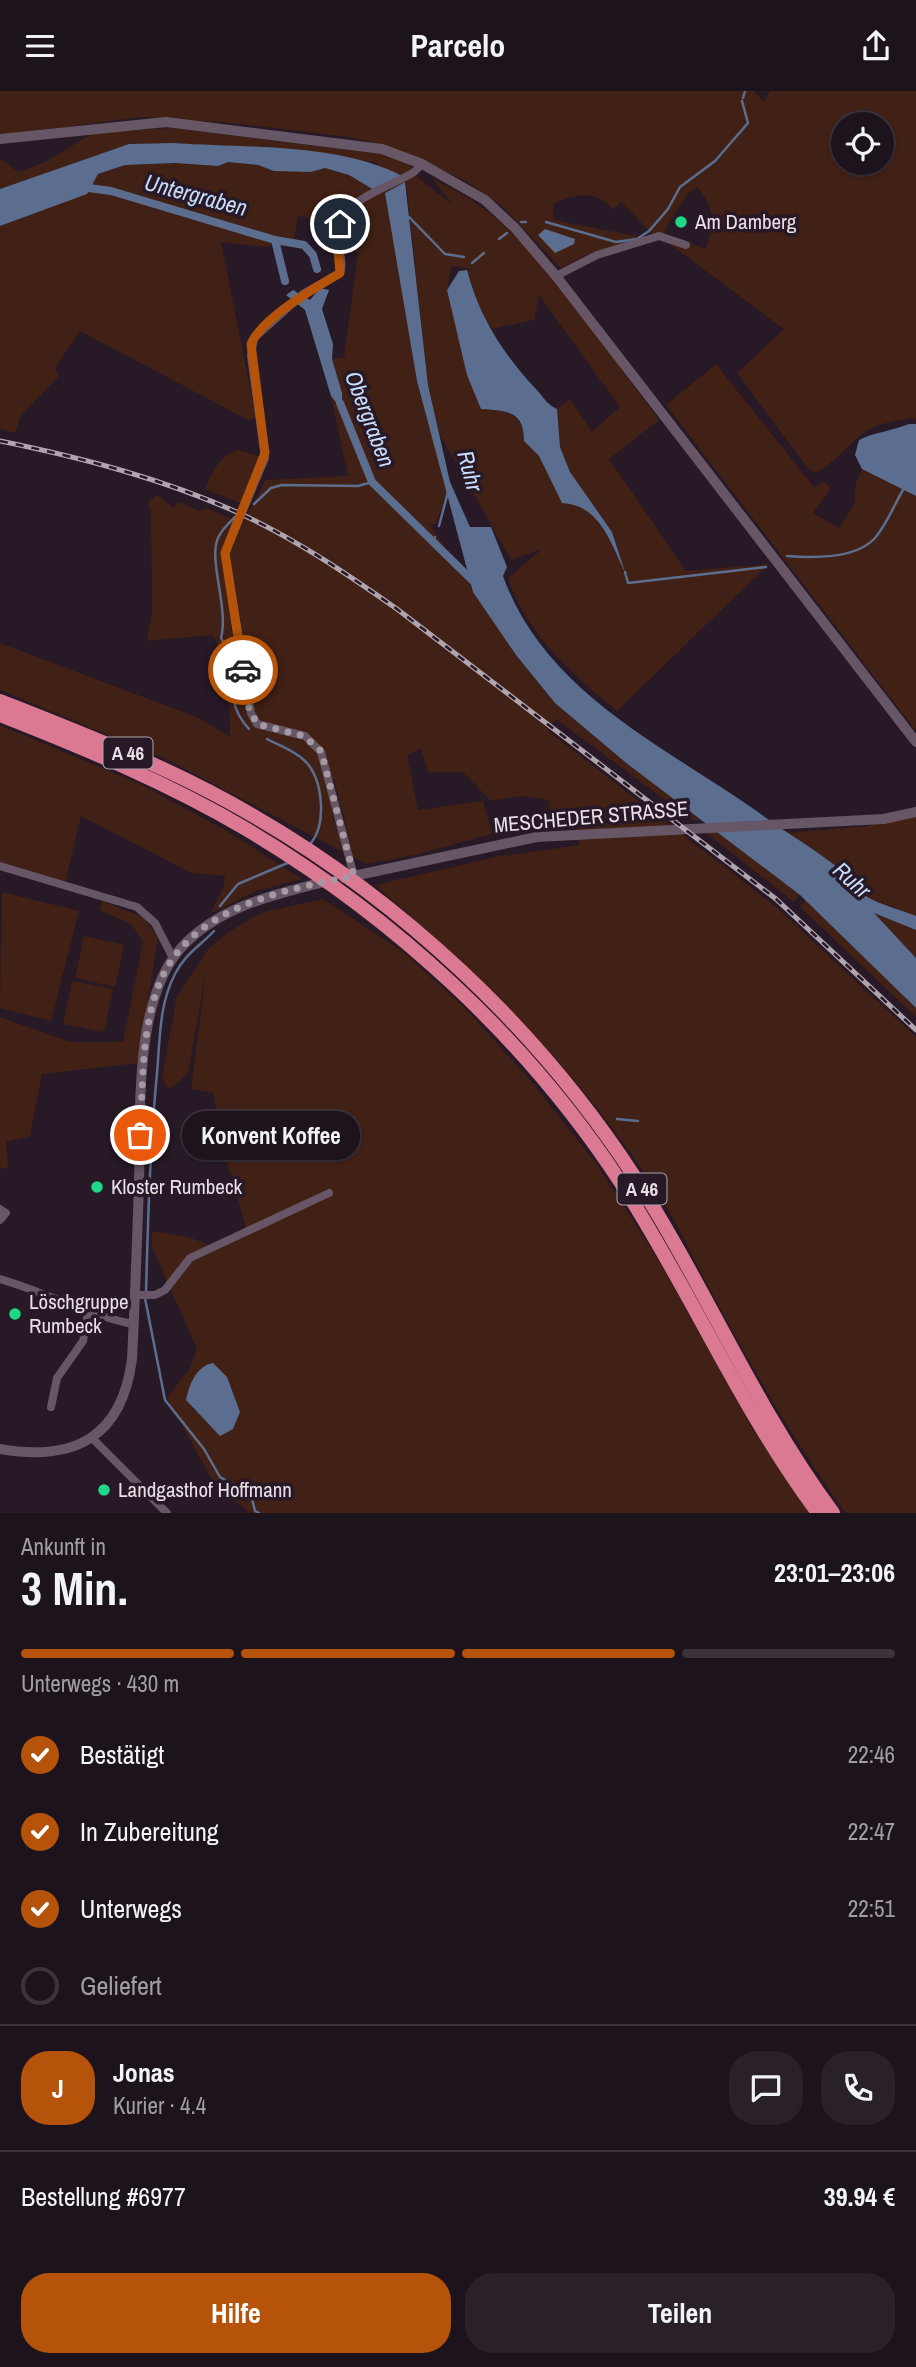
<!DOCTYPE html>
<html lang="de">
<meta charset="utf-8">
<style>
:root{--surface:#1d131c;--page:#2a2029;--text:#f1f3f6;--muted:#a09ea3;--line:#3b323b;--accent:#b45309}
body{margin:0;font-family:"Archivo Narrow",sans-serif;background:var(--page);color:var(--text);height:100vh;display:flex;flex-direction:column;font-size:26px;white-space:nowrap}
*{box-sizing:border-box;margin:0}
p{font-size:23px;color:var(--muted)}
.icon{flex:none;width:38px;height:38px;fill:none;stroke:currentColor;stroke-width:2;stroke-linecap:round;stroke-linejoin:round}
.map{position:relative;height:1422px;overflow:hidden}
.side{display:flex;flex-direction:column;background:var(--surface);flex:1}
.side>*{flex:none}
.controls{position:absolute;left:831px;top:21px;display:grid;gap:14px}
.controls a{display:grid;place-items:center;width:63px;height:63px;border-radius:50%;background:var(--surface);box-shadow:0 2px 5px #0004,0 0 0 2px var(--line);font-size:35px}
.pin{position:absolute;display:grid;place-items:center;width:60px;height:60px;color:#fff;margin:-30px;border:4px solid #fff;border-radius:50%;box-shadow:0 2px 7px #0007}
.courier{position:absolute;display:grid;place-items:center;width:70px;height:70px;margin:-35px;border:5px solid #b45309;border-radius:50%;background:#fff;color:#222;box-shadow:0 2px 9px #0007}
.bubble{position:absolute;height:49px;border-radius:24px;background:var(--surface);box-shadow:0 2px 5px #0004,0 0 0 2px var(--line);font-size:23px;font-weight:700;line-height:49px;text-align:center}
.summary em{font-style:normal;font-weight:700}
.summary div{display:flex;flex-direction:column-reverse}
.summary{display:flex;align-items:center;justify-content:space-between;height:119px;padding:0 21px}
h1{font-size:46px;font-weight:700;line-height:52px}
.bar{display:grid;grid-template-columns:repeat(4,1fr);gap:10px 7px;align-content:center;height:84px;padding:0 21px}
.bar i{height:9px;border-radius:5px;background:var(--line)}
.bar .active{background:var(--accent)}
.bar p{grid-column:span 4}
.line{display:flex;align-items:center;gap:18px;padding:0 21px;border-top:2px solid var(--line)}
.line div{flex:1}
.round{display:grid;place-items:center;flex:none;width:74px;height:74px;border-radius:28px;background:var(--page)}
ol{padding:0 21px;list-style:none}
li{display:flex;align-items:center;gap:21px;height:77px}
li p{margin-inline-start:auto}
li .icon{padding:7px;border-radius:50%;background:var(--accent);color:#fff;stroke-width:4}
li:last-child{color:var(--muted)}
li i{width:38px;height:38px;border:4px solid var(--line);border-radius:50%}
.button{display:flex;gap:14px;margin-top:auto;padding:14px 21px}
.button a{flex:1;height:80px;border-radius:28px;background:var(--accent);color:#fff;font-size:28px;font-weight:700;line-height:80px;text-align:center}
.button a+a{background:var(--page);color:var(--text)}
header{display:flex;justify-content:space-between;align-items:center;height:91px;padding:0 21px;background:var(--surface);font-size:32px;font-weight:700}
.map>svg:first-child{display:block}
.green{fill:#412015;fill-rule:evenodd}
.water{fill:#5b6e8f}
.lines{fill:none;stroke-linecap:round;stroke-linejoin:round}
.stream{stroke:#5b6e8f;stroke-width:2.5}
.canal{stroke:#5b6e8f;stroke-width:8}
.street{stroke:#675665;stroke-width:8}
.secondary{stroke:#675665;stroke-width:10}
.highway{stroke:#dc7992;stroke-width:14}
.rail-casing{stroke:#b0a5af;stroke-width:5}
.rail{stroke:#271926;stroke-width:2.5;stroke-dasharray:8;stroke-linecap:butt}
.done{stroke:#a59aa4;stroke-width:7;stroke-dasharray:0 12.6}
.route{stroke:#b45309;stroke-width:9}
.poi-dot{fill:#1fd887;stroke:#271926;stroke-width:2.5}
.labels{text-anchor:middle;stroke-width:7;stroke-linejoin:round;paint-order:stroke}
.shield{fill:#271926;stroke:#afa4ae;stroke-width:2}
.shield-label{font-size:19px;font-weight:bold;fill:#e9dfe8}
.poi-label{font-size:21px;fill:#e9dfe8;stroke:#271926;text-anchor:start}
.street-label{font-size:21px;fill:#e9dfe8;stroke:#271926}
.water-label{font-size:23px;font-style:italic;fill:#c7dbfd;stroke:#271926}
</style>
<header><svg class="icon" aria-label="menu" viewBox="0 0 24 24"><path d="M4 6h16M4 12h16M4 18h16"/></svg>Parcelo<svg class="icon" aria-label="share" viewBox="0 0 24 24"><path d="M12 15V3M7 8l5-5 5 5M5 13v7h14v-7"/></svg></header>
<div class="map">
<svg width="916" height="1422" viewBox="0 0 916 1422">
<rect width="100%" height="100%" fill="#271926"/>
<g class="green">
<path d="M0 0H754L764 11 770 0H916V329L912 327C899 330 879 332 868 339 852 349 830 377 815 382L807 376 737 282 784 238 659 145 652 143 621 111 613 119C596 98 574 103 553 113L554 129 646 147 583 165 561 177 502 115 464 89 385 54 349 46 231 32 141 26 0 45ZM844 33H882V72H844ZM697 96C715 116 716 134 705 158L665 143V138L687 104Z"/>
<path d="M173 37 381 63 408 72 415 84 453 114 432 87C453 98 473 109 492 124 553 174 610 265 659 329L609 368 686 480 769 473 617 620C573 584 526 543 508 487L542 458 511 469 439 342 428 294 406 91 385 102 417 290 447 401 435 435 428 431 516 564 555 612 625 671 703 729H692L556 628 548 640 775 815 916 946V1422H846C794 1352 752 1276 711 1200 695 1171 681 1139 663 1111 587 988 484 887 375 794L500 765 580 754 575 735 552 738 549 709 521 705 491 710 463 681H428L421 658 407 664 418 719 483 710 492 743 415 764 366 773 170 670 0 599V552L199 627 230 646 229 578 213 544 147 550 152 523 151 420 148 411 157 404 173 416 181 411 198 420 206 417 235 429 222 461 232 541 246 611 228 464 265 389 348 385 331 305 341 318 342 302 332 268 347 266 344 265 358 164 346 134 298 125 294 148 265 156 221 151 256 326 250 330 80 240 55 277 59 285 21 324 15 342 0 338V135L86 103 98 83 125 74 175 72 218 75 228 71 258 74 274 80 311 81 325 77 349 84 374 99 378 72 324 63 173 52 129 53 0 98V67L18 81 45 71 93 42ZM451 175 472 178 467 179 474 205 491 238 534 229 539 204 620 316 592 341 570 308 557 318 560 356 570 381 612 441 623 475C604 446 603 415 562 411L539 365 524 350C524 331 512 316 491 319L447 199ZM326 686 334 688 347 739 335 734Z"/>
<path d="M716 273 814 396 824 391 831 397 813 422 839 437 854 414 856 392 862 378 916 405V640L666 314Z"/>
<path d="M238 359 262 366 243 413 205 398C211 382 220 364 238 359Z"/>
<path d="M0 634 140 693 225 739 302 788 256 800 210 823 224 795 225 785 191 782 81 725 65 792 0 771Z"/>
<path d="M916 724V825L869 807 841 779 786 742 867 735Z"/>
<path d="M706 742H720L800 804 794 811Z"/>
<path d="M2 801 79 820 51 930 0 917Z"/>
<path d="M323 808 402 860 468 920 531 990 598 1075 661 1173 752 1337 809 1422H247L246 1418 216 1396 167 1307 190 1277 197 1258 152 1156V1140L189 1146 216 1157 246 1137 226 1067 213 1002 191 998 207 874 188 983 169 999 162 986 177 905 209 857 227 842 260 822ZM190 1317 240 1321 233 1338Z"/>
<path d="M806 809 916 917V926L800 816Z"/>
<path d="M102 810 143 826 158 847 138 972 42 983 30 1045 6 1051 8 1077 0 1078V926L70 951H123L143 851 132 834 100 819Z"/>
<path d="M872 821 916 839V867Z"/>
<path d="M84 845 124 854 115 896 75 887Z"/>
<path d="M72 890 113 898 104 941 63 933Z"/>
</g>
<g class="water">
<path d="M173 52C245 57 339 52 402 85L374 99 349 84 325 77 311 81 274 80 258 74 228 71 218 75 175 72 125 74 98 83 87 103 0 135V98L129 53Z"/>
<path d="M405 91 428 294 450 391 470 436H491L507 476 503 485C545 602 663 654 758 721 785 741 815 758 841 779 851 788 859 802 871 808 885 815 901 819 916 825V839L874 822 916 867V917L800 804 625 671 555 612 516 564 473 501 417 290 385 102Z"/>
<path d="M545 138 575 148 574 153 555 162 538 144Z"/>
<path d="M467 179C479 225 502 261 534 296 543 305 546 313 557 318L560 356 570 381 612 441 625 481C610 451 600 414 562 412L539 365 524 350C524 319 506 320 481 318L467 284 447 199 459 180Z"/>
<path d="M320 197 329 199 322 218 333 253 332 268 342 302V319L331 305 305 219 286 204 293 199 310 209Z"/>
<path d="M909 333H916V405L862 378 855 364 859 349C875 341 892 340 909 333Z"/>
<path d="M213 1272 227 1286 240 1321 233 1338 220 1345 186 1309C189 1294 196 1275 213 1272Z"/>
</g>
<g class="lines">
<g class="stream">
<path d="M743 7 745 0"/>
<path d="M409 126 445 163 464 166"/>
<path d="M521 131H526"/>
<path d="M546 131 616 151 637 148 649 140 668 118 680 96 715 70 748 32 742 10"/>
<path d="M499 148 507 142"/>
<path d="M472 172 484 162"/>
<path d="M254 413 271 397 282 394 358 395 372 391"/>
<path d="M235 426C229 432 221 439 218 447 208 469 229 517 221 547L234 570C233 597 228 616 249 638"/>
<path d="M439 435 448 401"/>
<path d="M433 453 435 446"/>
<path d="M787 465C812 467 855 468 874 448 886 435 894 414 903 399"/>
<path d="M625 481 628 492 766 476"/>
<path d="M267 648C280 655 294 659 305 670 323 688 327 732 311 752"/>
<path d="M220 815 238 793 290 771"/>
<path d="M617 1028 638 1030"/>
<path d="M146 1201C148 1127 150 1055 157 982 160 949 159 913 175 883 185 863 200 855 214 840"/>
<path d="M145 1207 165 1309 204 1358 220 1386 251 1404 255 1420 259 1422"/>
</g>
<g class="canal">
<path d="M81 96 111 100 275 149 304 154 313 164 317 178"/>
<path d="M275 149 285 190"/>
<path d="M340 312 372 391 476 493"/>
</g>
<g class="street">
<path d="M556 185 597 164 659 145 686 154"/>
<path d="M0 775 137 816 155 832 173 867"/>
<path d="M354 785 321 661 305 645 257 633 251 622 225 462 265 367 251 265 254 247 303 203 340 182C345 169 335 153 338 139 344 107 391 96 414 81L422 73"/>
<path d="M0 1118 6 1122 0 1129"/>
<path d="M0 1188C45 1201 87 1224 133 1233"/>
<path d="M135 1204H155L165 1199 190 1167 329 1102"/>
<path d="M51 1316 57 1287 83 1250 88 1221"/>
<path d="M92 1347 167 1422"/>
</g>
<g class="secondary">
<path d="M0 48 166 31 382 58 422 73 485 109 515 137 556 185 916 651"/>
<path d="M344 787 537 746 884 728 916 721"/>
<path d="M0 1358C75 1371 122 1346 132 1268 135 1210 137 1151 139 1093 141 1025 133 910 181 857 219 815 276 803 328 790"/>
</g>
<g class="highway">
<path d="M0 610C86 644 172 677 252 724 403 811 539 939 634 1085 705 1195 755 1317 833 1422"/>
<path d="M0 624C84 657 168 692 246 738 394 826 527 948 621 1092 691 1200 741 1319 818 1422"/>
</g>
<defs>
<path id="rail" d="M0 350C83 367 164 388 241 423 297 449 347 483 397 518L776 808 916 939"/>
</defs>
<use href="#rail" class="rail-casing"/>
<use href="#rail" class="rail"/>
</g>
<g class="lines">
<path class="done" d="M140 1044C143 995 141 942 158 896 187 817 282 799 354 785L321 660 304 645 257 633 249 617 243 579"/>
<path class="route" d="M243 579 225 462 265 362 251 253C262 227 316 196 340 182L337 147 340 133"/>
</g>
<g class="poi-dot">
<circle cx="681" cy="131" r="7"/>
<circle cx="97" cy="1096" r="7"/>
<circle cx="15" cy="1223" r="7"/>
<circle cx="104" cy="1399" r="7"/>
</g>
<g class="labels">
<g class="shield">
<rect x="103.5" y="646.5" width="49" height="31" rx="5"/>
<rect x="617.5" y="1082.5" width="49" height="31" rx="5"/>
</g>
<g class="shield-label">
<text x="128" y="669">A 46</text>
<text x="642" y="1105">A 46</text>
</g>
<g class="poi-label">
<text x="695" y="138">Am Damberg</text>
<text x="111" y="1103">Kloster Rumbeck</text>
<text x="29" y="1218">Löschgruppe<tspan x="29" dy="24">Rumbeck</tspan></text>
<text x="118" y="1406">Landgasthof Hoffmann</text>
</g>
<g class="street-label">
<text transform="translate(591 726) rotate(-5)" y="7">MESCHEDER STRASSE</text>
</g>
<g class="water-label">
<text transform="translate(196 104) rotate(15)" y="8">Untergraben</text>
<text transform="translate(370 328) rotate(69)" y="8">Obergraben</text>
<text transform="translate(470 380) rotate(75)" y="8">Ruhr</text>
<text transform="translate(852 789) rotate(42)" y="8">Ruhr</text>
</g>
</g>
</svg>
<div class="controls">
<a><svg class="icon" aria-label="locate" viewBox="0 0 24 24"><circle cx="12" cy="12" r="6"/><path d="M12 2v4M12 18v4M2 12h4M18 12h4"/></svg></a>
</div>
<div class="pin" style="left:140px;top:1044px;background:#ea580c"><svg class="icon" aria-label="bag" viewBox="0 0 24 24"><path d="M5 8h14l-1 12H6zM9 8a3 3 0 0 1 6 0"/></svg></div>
<div class="pin" style="left:340px;top:133px;background:#1f2937"><svg class="icon" aria-label="home" viewBox="0 0 24 24"><path d="M3 11l9-7 9 7M6 9v11h12V9"/></svg></div>
<div class="courier" style="left:243px;top:579px"><svg class="icon" aria-label="car" viewBox="0 0 24 24"><path d="M5 17H2v-5l4-1 3-4h7l3 4 3 1v5h-3M9 17h6M6 11h13"/><circle cx="7" cy="17" r="2"/><circle cx="17" cy="17" r="2"/></svg></div>
<div class="bubble" style="left:182px;top:1020px;width:178px">Konvent Koffee</div>
</div>
<section class="side">
<div class="summary"><div><h1>3 Min.</h1><p>Ankunft in</p></div><em>23:01–23:06</em></div>
<div class="bar"><i class="active"></i><i class="active"></i><i class="active"></i><i></i><p>Unterwegs · 430 m</p></div>
<ol>
<li><svg class="icon" aria-label="check" viewBox="0 0 24 24"><path d="M5 12l5 5 9-10"/></svg>Bestätigt<p>22:46</p></li>
<li><svg class="icon" aria-label="check" viewBox="0 0 24 24"><path d="M5 12l5 5 9-10"/></svg>In Zubereitung<p>22:47</p></li>
<li><svg class="icon" aria-label="check" viewBox="0 0 24 24"><path d="M5 12l5 5 9-10"/></svg>Unterwegs<p>22:51</p></li>
<li><i></i>Geliefert</li>
</ol>
<div class="line" style="height:126px"><b class="round" style="background:var(--accent);color:#fff">J</b><div><b>Jonas</b><p>Kurier · 4.4</p></div><a class="round"><svg class="icon" aria-label="chat" viewBox="0 0 24 24"><path d="M4 5h16v11H9l-5 4z"/></svg></a><a class="round"><svg class="icon" aria-label="phone" viewBox="0 0 24 24"><path d="M5 4h4l2 5-3 2q2 4 5 5l2-3 5 2v4C11 20 4 13 5 4z"/></svg></a></div>
<div class="line" style="height:91px"><div>Bestellung #6977</div><b>39.94 €</b></div>
<div class="button"><a>Hilfe</a><a>Teilen</a></div>
</section>
